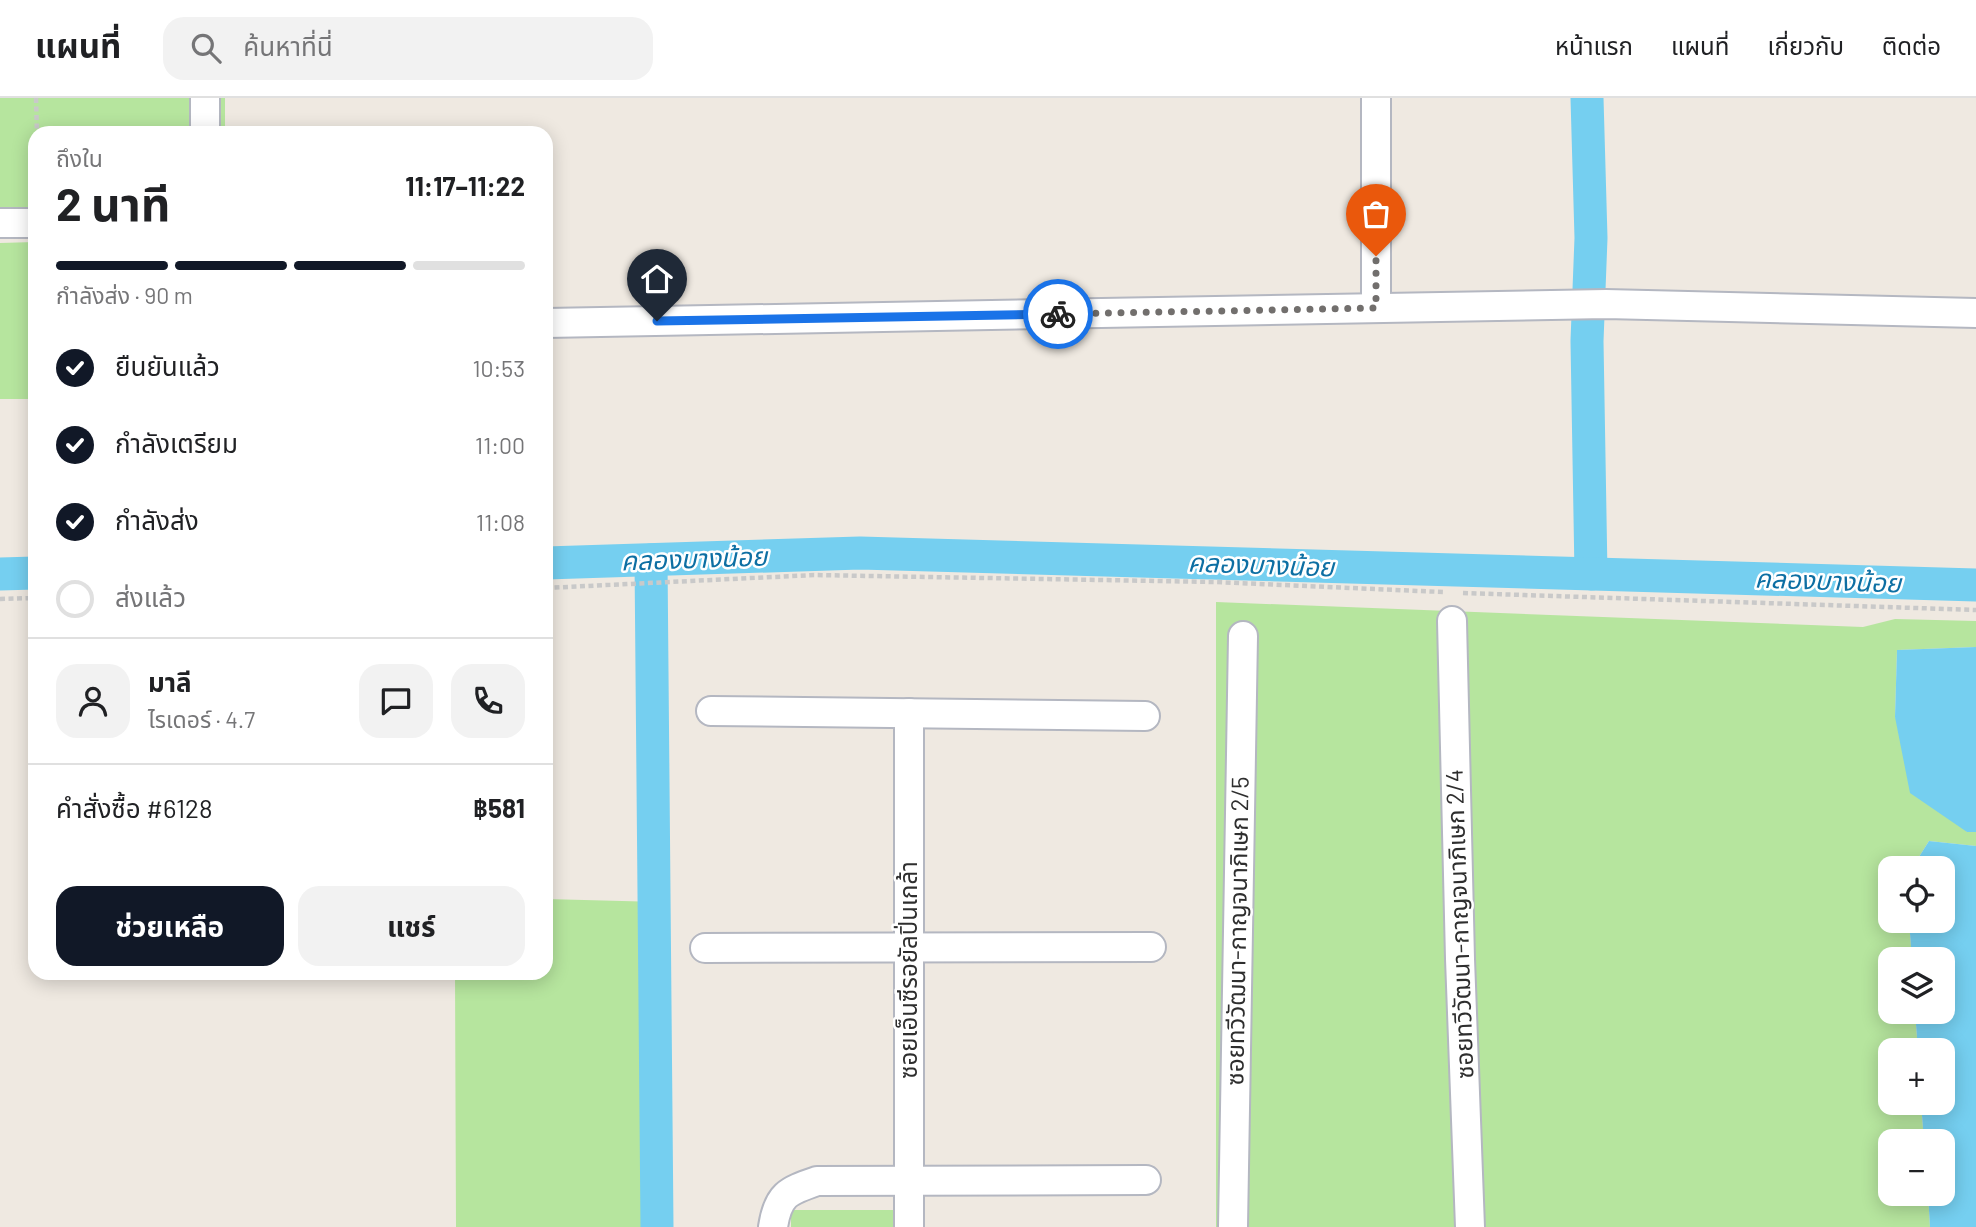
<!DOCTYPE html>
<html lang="th">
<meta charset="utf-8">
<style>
:root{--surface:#fff;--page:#f2f2f2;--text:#202124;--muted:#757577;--line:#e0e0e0;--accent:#111827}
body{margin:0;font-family:Barlow,"Noto Sans Thai",sans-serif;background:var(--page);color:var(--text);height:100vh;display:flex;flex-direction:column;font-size:26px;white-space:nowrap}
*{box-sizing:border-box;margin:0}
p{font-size:23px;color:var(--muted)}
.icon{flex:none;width:38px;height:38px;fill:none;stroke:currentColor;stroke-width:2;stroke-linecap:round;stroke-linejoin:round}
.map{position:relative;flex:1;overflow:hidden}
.drawer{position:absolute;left:28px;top:28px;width:525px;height:854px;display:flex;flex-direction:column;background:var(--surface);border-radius:21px;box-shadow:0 4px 18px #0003}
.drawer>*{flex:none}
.tools{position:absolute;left:1878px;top:758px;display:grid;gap:14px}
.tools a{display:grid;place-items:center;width:77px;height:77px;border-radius:14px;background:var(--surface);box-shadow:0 4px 18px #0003;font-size:35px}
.pin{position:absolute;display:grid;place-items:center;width:60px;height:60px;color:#fff;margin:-72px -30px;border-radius:50% 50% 50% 0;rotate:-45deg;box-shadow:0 0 7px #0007}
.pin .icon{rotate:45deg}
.courier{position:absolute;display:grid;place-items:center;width:70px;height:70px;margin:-35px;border:5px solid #1a73e8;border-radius:50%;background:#fff;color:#222;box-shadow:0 2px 9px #0007}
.head em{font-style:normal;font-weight:700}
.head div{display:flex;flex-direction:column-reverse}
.head{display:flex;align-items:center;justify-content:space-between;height:119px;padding:0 28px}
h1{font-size:46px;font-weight:700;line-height:52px}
.bar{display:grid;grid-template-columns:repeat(4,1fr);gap:10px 7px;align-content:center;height:84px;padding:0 28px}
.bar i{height:9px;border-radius:5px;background:var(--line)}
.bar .on{background:var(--accent)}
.bar p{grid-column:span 4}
.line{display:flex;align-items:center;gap:18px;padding:0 28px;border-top:2px solid var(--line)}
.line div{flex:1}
.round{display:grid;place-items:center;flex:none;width:74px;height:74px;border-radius:21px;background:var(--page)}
ol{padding:0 28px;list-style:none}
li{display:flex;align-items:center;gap:21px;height:77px}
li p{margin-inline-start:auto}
li .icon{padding:7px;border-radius:50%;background:var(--accent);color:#fff;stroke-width:4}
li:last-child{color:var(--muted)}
li i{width:38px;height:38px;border:4px solid var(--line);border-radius:50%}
.button{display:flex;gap:14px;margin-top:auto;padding:14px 28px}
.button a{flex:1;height:80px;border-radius:21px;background:var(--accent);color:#fff;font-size:28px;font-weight:700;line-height:80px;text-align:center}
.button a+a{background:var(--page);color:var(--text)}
header{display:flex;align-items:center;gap:42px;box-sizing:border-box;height:98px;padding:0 35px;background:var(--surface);border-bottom:2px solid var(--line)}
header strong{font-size:33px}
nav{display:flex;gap:38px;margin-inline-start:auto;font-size:24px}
.search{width:490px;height:63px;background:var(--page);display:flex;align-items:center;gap:18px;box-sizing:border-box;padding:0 24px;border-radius:21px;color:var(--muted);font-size:26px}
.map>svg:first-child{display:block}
.green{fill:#b6e59e}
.water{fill:#75cff0}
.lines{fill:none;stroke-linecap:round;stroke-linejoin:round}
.canal{stroke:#75cff0;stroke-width:33}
.minor-casing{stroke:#b4b7c1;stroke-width:32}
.path{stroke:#c9c9c9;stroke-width:4.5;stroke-dasharray:5 3.5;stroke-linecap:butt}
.minor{stroke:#fff;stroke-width:28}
.done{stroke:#726f6d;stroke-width:7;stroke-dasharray:0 12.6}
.route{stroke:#1a73e8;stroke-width:9}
.labels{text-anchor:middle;stroke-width:5;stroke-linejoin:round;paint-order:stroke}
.street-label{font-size:24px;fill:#2e2e2e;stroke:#fff}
.water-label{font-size:26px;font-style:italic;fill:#0d6fa3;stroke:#fff}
</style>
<header>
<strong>แผนที่</strong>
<div class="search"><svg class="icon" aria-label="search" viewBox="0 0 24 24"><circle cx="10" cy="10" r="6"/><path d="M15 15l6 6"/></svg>ค้นหาที่นี่</div>
<nav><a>หน้าแรก</a><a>แผนที่</a><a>เกี่ยวกับ</a><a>ติดต่อ</a></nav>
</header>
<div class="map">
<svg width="1976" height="1129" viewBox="0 0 1976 1129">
<rect width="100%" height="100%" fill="#efe9e1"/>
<g class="green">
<path d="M0 0H225V35H35V110L0 112Z"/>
<path d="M35 144V301H0V145Z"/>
<path d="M1216 504 1863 529 1895 521 1976 523V549L1897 552 1895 619 1967 734H1976V748L1929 743 1912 770H1890V822L1909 823 1912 861H1890V914H1915L1918 952H1890V1004L1921 1005 1924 1043H1890V1096H1928L1930 1129H1216Z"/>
<path d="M546 801 660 804 661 1129H456L455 875H546Z"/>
<rect x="791" y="1112" width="104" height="17"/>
</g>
<g class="water">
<path d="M1976 549V734H1967L1910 695 1895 619 1897 552Z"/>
<path d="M1929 743 1976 748V1129H1930L1928 1096H1942V1043H1924L1921 1005 1942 1004V952H1918L1915 914H1942V861H1912L1909 823 1942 822V770H1912Z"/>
</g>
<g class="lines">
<g class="canal">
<path d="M1587 0 1591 140 1587 243 1591 476"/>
<path d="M651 462 657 1129"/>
<path d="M546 465 860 455 1976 487"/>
<path d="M0 476 35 475"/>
</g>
<defs>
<g id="minor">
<path d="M205 35V0"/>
<path d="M0 125H35"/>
<path d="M1376 210V0"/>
<path d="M546 225 1606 206 1976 215"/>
<path d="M1452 523 1460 861 1470 1129"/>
<path d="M711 613 1145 618"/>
<path d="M705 850 1151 849"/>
<path d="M773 1129C778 1096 788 1093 817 1083L1146 1082"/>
<path d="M909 1129V615"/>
<path d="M1233 1129 1243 538"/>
</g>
</defs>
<use href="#minor" class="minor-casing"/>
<g class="path">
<path d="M36 0 37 35"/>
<path d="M546 490 814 477 1215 484 1443 494"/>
<path d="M1463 495 1976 512"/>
<path d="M0 501 35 500"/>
</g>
<use href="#minor" class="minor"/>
</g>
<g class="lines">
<path class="done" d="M1058 216 1376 210V158"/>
<path class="route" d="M657 223 1058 216"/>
</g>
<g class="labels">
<g class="street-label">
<text transform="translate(1460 826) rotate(-92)" y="8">ซอยทวีวัฒนา-กาญจนาภิเษก 2/4</text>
<text transform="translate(1238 833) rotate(-89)" y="8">ซอยทวีวัฒนา-กาญจนาภิเษก 2/5</text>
<text transform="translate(909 872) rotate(-90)" y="8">ซอยเอ็นซีรอยัลปิ่นเกล้า</text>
</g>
<g class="water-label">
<text transform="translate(694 461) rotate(-2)" y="9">คลองบางน้อย</text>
<text transform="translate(1261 467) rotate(2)" y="9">คลองบางน้อย</text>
<text transform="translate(1828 483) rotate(2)" y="9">คลองบางน้อย</text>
</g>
</g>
</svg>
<div class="tools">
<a><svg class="icon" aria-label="locate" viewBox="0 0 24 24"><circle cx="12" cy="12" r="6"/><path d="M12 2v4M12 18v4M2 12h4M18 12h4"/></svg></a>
<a><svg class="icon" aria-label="layers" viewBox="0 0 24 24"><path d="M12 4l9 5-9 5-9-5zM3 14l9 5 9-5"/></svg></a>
<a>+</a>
<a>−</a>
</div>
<div class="pin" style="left:1376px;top:158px;background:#ea580c"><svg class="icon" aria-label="bag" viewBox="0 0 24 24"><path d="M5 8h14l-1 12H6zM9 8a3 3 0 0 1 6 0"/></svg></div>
<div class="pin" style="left:657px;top:223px;background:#1f2937"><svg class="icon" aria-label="home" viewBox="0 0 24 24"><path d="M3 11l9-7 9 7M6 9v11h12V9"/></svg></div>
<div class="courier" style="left:1058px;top:216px"><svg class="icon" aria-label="bike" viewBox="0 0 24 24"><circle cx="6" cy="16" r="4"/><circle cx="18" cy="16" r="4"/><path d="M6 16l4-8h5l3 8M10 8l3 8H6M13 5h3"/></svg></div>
<section class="drawer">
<div class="head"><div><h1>2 นาที</h1><p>ถึงใน</p></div><em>11:17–11:22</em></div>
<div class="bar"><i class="on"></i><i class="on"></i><i class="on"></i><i></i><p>กำลังส่ง · 90 m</p></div>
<ol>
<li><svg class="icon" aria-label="check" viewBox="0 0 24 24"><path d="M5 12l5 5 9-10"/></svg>ยืนยันแล้ว<p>10:53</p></li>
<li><svg class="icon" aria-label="check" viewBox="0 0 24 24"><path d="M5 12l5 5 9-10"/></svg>กำลังเตรียม<p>11:00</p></li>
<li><svg class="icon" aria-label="check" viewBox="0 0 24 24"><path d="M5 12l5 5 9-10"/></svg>กำลังส่ง<p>11:08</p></li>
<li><i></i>ส่งแล้ว</li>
</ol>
<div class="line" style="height:126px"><a class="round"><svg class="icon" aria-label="person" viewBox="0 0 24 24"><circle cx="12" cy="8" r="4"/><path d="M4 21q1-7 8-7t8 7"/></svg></a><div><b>มาลี</b><p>ไรเดอร์ · 4.7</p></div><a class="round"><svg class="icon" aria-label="chat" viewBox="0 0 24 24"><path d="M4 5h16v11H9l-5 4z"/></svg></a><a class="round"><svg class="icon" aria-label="phone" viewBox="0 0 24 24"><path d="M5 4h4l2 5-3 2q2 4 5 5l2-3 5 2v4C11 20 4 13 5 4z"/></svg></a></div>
<div class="line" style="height:91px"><div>คำสั่งซื้อ #6128</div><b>฿581</b></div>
<div class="button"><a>ช่วยเหลือ</a><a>แชร์</a></div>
</section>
</div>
